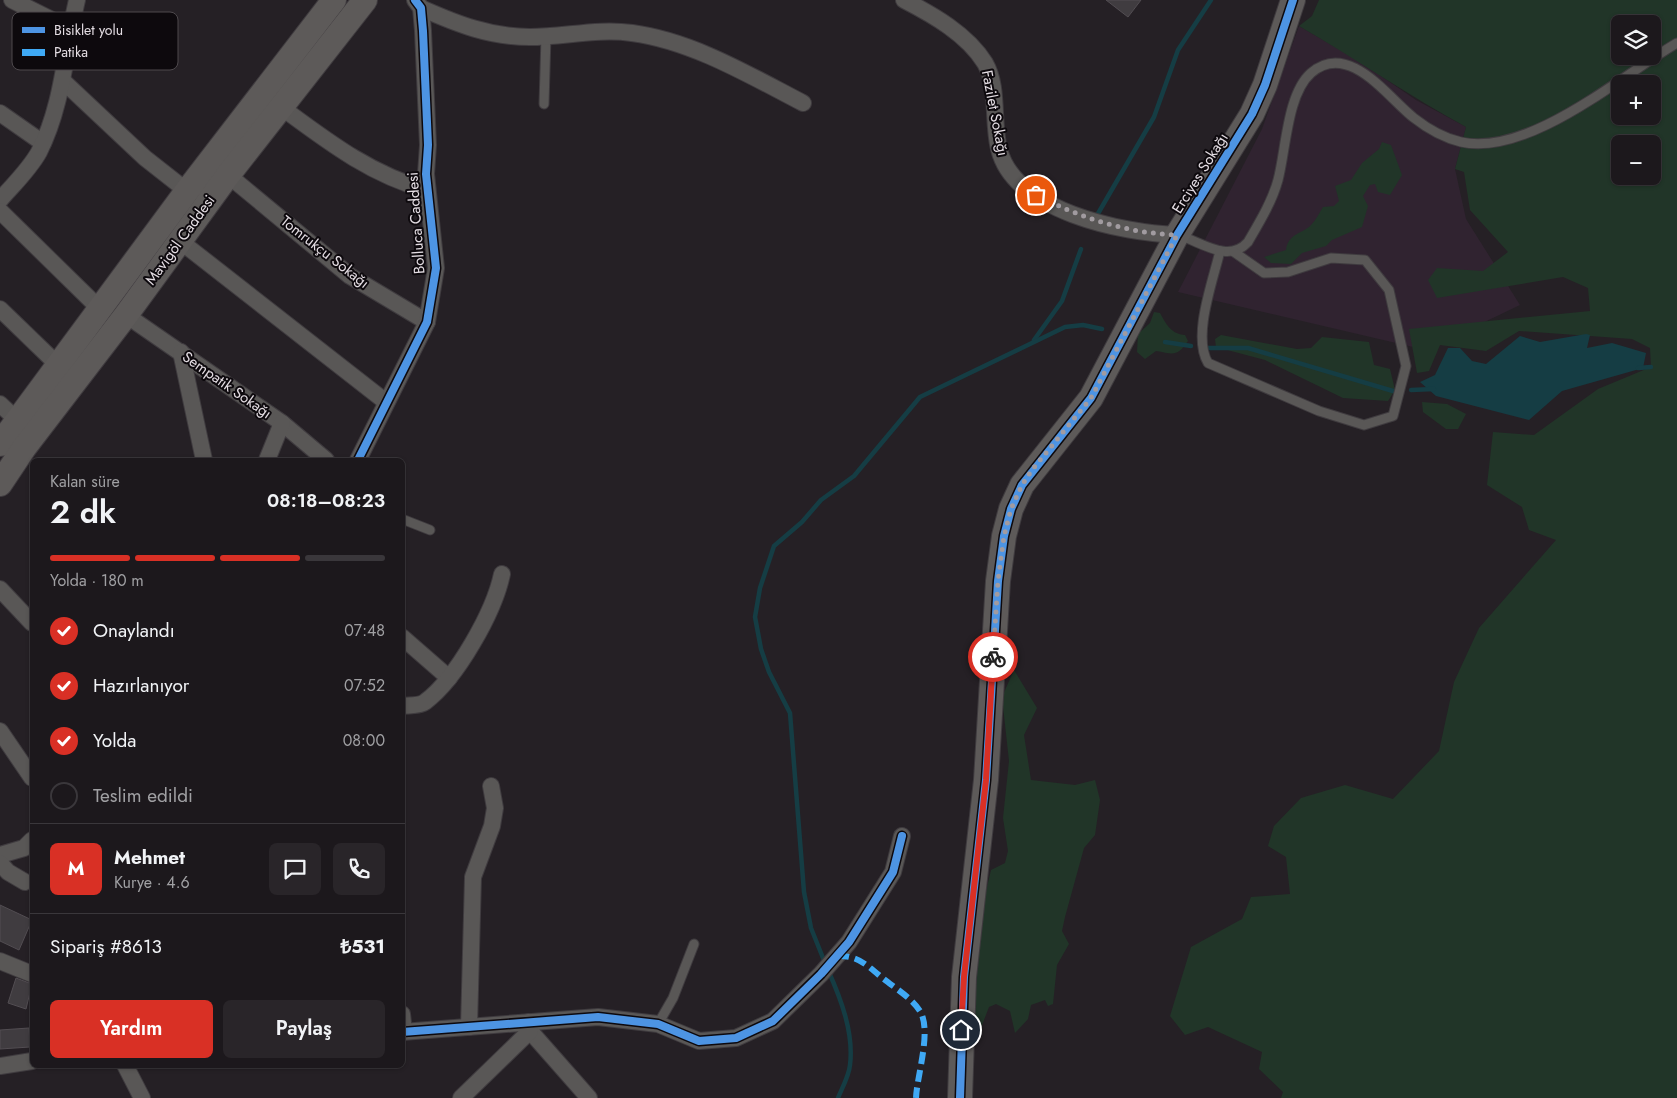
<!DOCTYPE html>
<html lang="tr">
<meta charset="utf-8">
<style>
:root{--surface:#1c181c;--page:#292529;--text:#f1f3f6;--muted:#a0a0a3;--line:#3a373b;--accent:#d93025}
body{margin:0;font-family:Jost,sans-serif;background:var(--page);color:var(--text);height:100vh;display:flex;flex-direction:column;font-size:19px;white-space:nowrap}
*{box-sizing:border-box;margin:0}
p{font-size:16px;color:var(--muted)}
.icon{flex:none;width:28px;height:28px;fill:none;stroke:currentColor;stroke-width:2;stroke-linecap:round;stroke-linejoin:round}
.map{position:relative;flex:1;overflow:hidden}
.side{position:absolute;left:30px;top:458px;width:375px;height:610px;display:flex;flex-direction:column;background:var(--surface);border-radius:8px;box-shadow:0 1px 4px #0004,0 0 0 1px var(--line)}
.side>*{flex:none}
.tools{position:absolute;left:1611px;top:15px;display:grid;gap:10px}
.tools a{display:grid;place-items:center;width:50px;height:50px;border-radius:8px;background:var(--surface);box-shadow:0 1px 4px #0004,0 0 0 1px var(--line);font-size:25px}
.pin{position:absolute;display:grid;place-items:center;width:42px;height:42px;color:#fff;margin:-21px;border:2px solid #fff;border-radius:50%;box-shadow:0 1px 5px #0007}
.courier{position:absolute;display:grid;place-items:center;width:50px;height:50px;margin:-25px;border:4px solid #d93025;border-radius:50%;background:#fff;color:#222;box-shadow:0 1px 6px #0007}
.summary em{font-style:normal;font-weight:600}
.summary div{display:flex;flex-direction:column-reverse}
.summary{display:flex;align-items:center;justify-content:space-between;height:85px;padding:0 20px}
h1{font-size:32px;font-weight:600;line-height:38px}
.bar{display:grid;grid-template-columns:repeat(4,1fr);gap:8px 5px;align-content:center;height:60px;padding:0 20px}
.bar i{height:6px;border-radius:4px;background:var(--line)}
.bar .current{background:var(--accent)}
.bar p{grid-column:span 4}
.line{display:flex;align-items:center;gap:12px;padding:0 20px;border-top:1px solid var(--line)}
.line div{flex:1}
.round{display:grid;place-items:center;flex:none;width:52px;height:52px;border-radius:8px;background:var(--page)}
ol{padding:0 20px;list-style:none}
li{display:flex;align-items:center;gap:15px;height:55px}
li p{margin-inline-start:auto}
li .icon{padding:5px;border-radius:50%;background:var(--accent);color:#fff;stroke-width:4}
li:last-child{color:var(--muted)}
li i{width:28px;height:28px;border:2px solid var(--line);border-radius:50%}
.cta{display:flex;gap:10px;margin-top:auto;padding:10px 20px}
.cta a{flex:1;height:58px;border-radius:8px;background:var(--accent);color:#fff;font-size:20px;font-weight:600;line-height:58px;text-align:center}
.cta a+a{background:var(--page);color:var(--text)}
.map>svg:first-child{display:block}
.built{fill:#302330}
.green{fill:#213528;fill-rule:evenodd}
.water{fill:#153d44}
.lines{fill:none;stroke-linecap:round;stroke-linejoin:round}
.stream{stroke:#153d44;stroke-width:4.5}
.building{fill:#403c40;stroke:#524d52}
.lane-casing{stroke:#3f3b3f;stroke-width:11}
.street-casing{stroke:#3f3b3f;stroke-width:18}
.secondary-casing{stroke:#3f3b3f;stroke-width:26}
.lane{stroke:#595756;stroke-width:9}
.street{stroke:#595756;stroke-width:16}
.secondary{stroke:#5d5a59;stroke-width:24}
.quiet{stroke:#3fa9f5;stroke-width:6;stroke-dasharray:12 6;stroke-linecap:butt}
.cycleway-casing{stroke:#0d090d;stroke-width:11}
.cycleway{stroke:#4d94e3;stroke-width:8}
.done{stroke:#a19ba0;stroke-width:5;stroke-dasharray:0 9}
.route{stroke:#d93025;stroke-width:6}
.labels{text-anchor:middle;stroke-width:4;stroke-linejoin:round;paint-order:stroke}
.street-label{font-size:15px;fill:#e4dde3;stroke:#0d090d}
.key{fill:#0d090d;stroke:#4e494d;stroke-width:1}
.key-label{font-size:14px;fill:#e4dde3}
</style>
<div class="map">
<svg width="1677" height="1098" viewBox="0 0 1677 1098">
<rect width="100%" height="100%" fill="#252025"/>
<path class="built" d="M1299 26 1359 61 1416 100 1466 127 1455 169 1466 219 1520 305 1426 350 1178 292 1262 129Z"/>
<g class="green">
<path d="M1319 0H1677V1098H1281L1283 1092 1259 1069 1262 1052 1208 1027 1185 1035 1170 1016 1191 947 1242 919 1251 897 1290 894 1286 857 1268 846 1274 826 1301 798 1345 785 1393 799 1439 751 1454 682 1479 628 1556 540 1529 530 1522 507 1487 485 1493 432 1534 435 1598 389 1651 367 1650 348 1632 339 1519 331 1486 351 1440 345 1429 371 1417 373 1409 329 1590 311 1588 288 1563 277 1437 298 1428 280 1437 268 1483 271 1508 252 1470 210 1464 172 1455 169 1466 127C1409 96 1356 59 1299 26L1312 16ZM1620 24H1652V56H1620ZM1620 84H1652V116H1620ZM1620 144H1652V176H1620Z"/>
<path d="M1382 142 1391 145 1402 175 1390 195 1378 192 1375 184 1370 185 1363 196 1368 206 1362 227 1332 240 1326 246 1302 253 1291 264 1271 263 1264 257 1286 250C1288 233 1304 233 1311 225 1316 220 1319 213 1323 207L1334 206 1339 201 1335 186 1351 180 1362 163 1379 149Z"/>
<path d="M1154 312 1160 313C1166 324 1171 334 1185 335L1188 341C1177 357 1174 354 1156 351L1145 359 1137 352 1138 334 1150 323Z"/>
<path d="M1221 335 1297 349 1311 348 1322 337 1369 342 1374 365 1390 369 1395 390 1388 401 1343 398 1265 360 1216 347 1215 339Z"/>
<path d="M1422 402 1447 404 1466 414 1458 429H1446L1423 412Z"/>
<path d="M1014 670 1037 708 1024 735 1031 780 1075 785 1095 780 1100 800 1095 835 1084 848 1065 917 1062 931 1069 944 1057 965 1053 1004 1048 1006 1045 1000 1031 1005 1028 1019 1015 1033 1010 1011 996 1004 989 1007 976 1041 971 1015 983 904 991 870 1005 863 1008 851 1003 818 1009 761 1002 697Z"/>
</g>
<path class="water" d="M1586 334 1590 335 1587 348 1612 343 1646 353 1643 368 1562 391 1529 420 1436 396 1420 382 1435 375 1448 348H1460L1472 361 1486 364 1520 336 1540 342Z"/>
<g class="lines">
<g class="stream">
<path d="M1096 217 1154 117 1178 50 1211 0"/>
<path d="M1034 340 1062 301 1081 249"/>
<path d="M1165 342 1191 346"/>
<path d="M1208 348H1248L1393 391"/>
<path d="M1638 368 1651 367"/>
<path d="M1411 390 1434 389"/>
<path d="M825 963 811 928 804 892 790 713 769 672 761 649 755 617 760 588 774 546 802 522 821 500 854 476 920 397 1065 327 1083 325 1102 329"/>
<path d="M828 970C841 999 854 1033 850 1065 849 1076 842 1088 838 1098"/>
</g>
</g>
<g class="building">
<path d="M1106 0H1141L1128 17Z"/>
<path d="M0 905 32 920 19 950 0 941Z"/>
<path d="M16 978 32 984 26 1009 8 1003Z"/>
<path d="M29 1028 30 1047 0 1049V1030Z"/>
</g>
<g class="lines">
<defs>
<g id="lane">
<path d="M544 104 546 36"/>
<path d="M1178 235C1202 242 1228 264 1248 242 1259 223 1272 202 1278 180 1286 150 1287 94 1311 73 1349 40 1388 98 1414 118 1428 129 1444 138 1461 142 1529 157 1622 75 1677 43"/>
<path d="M1220 251C1213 281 1192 336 1208 363L1319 411 1364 425 1393 416 1406 366 1389 290 1365 260 1331 258 1288 272 1264 273 1234 252"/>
<path d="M402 519 430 530"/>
<path d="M658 1024 673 998 694 944"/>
</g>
<g id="street">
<path d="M12 0 70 29"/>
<path d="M904 0C933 15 967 34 985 63 999 87 992 122 999 149 1014 211 1122 233 1177 235"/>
<path d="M421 8C457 24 490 37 530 37 564 37 598 28 632 33 692 41 749 75 803 103"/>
<path d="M63 81 145 158 187 191"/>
<path d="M281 107C327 141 371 175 427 190"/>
<path d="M0 113 43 143"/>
<path d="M228 175 350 276 427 322"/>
<path d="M0 200C13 185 29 170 39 152 63 105 65 51 77 0"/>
<path d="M0 211 101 310"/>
<path d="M180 241 386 402"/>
<path d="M0 309 58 365"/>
<path d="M126 315 282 423 326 460"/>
<path d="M181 352 204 460"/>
<path d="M0 404 17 420"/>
<path d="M267 460 282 423"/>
<path d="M358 460 427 322 436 268 426 174 428 145 423 31 421 8 415 0"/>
<path d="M0 589 32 623"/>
<path d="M402 637 449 678"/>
<path d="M402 706C409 705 420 706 425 702 457 678 494 612 502 574"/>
<path d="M0 731 32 778"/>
<path d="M0 855 24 848 32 840"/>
<path d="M0 863 8 872 25 882"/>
<path d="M0 961 32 974"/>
<path d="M402 1014 404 1032"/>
<path d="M469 1027 473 877 492 826 495 808 491 786"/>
<path d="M530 1031 589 1098"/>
<path d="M402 1032 598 1017 658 1024 699 1041 736 1038 773 1021 821 974 849 942 893 872 902 836"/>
<path d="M125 1065 142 1098"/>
<path d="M0 1066 32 1061"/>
<path d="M461 1098 530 1031 529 1022"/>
</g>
<g id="secondary">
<path d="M0 444 187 191 334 0"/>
<path d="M0 484 24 448 126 315 228 175 365 0"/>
<path d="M960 1098 964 977 986 780 998 581 1004 536 1011 509 1022 485 1091 398 1177 235 1252 114 1265 85 1293 0"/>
</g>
</defs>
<use href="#lane" class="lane-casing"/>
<use href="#street" class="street-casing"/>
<use href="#secondary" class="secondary-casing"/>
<use href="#lane" class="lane"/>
<use href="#street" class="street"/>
<use href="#secondary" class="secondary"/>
<path class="quiet" d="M837 956C856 955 866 964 880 976 893 987 911 997 920 1011 932 1031 917 1075 916 1098"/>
<defs>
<g id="cycleway">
<path d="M358 460 427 322 436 268 426 174 428 145 423 31 421 8 415 0"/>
<path d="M402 1032 598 1017 658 1024 699 1041 736 1038 773 1021 821 974 849 942 893 872 902 836"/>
<path d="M960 1098 964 977 986 780 998 581 1004 536 1011 509 1022 485 1091 398 1177 235 1252 114 1265 85 1293 0"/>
</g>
</defs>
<use href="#cycleway" class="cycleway-casing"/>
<use href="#cycleway" class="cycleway"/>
</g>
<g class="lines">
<path class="done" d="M993 657 998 581 1004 536 1011 509 1022 485 1032 470 1091 398 1177 235C1126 233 1081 218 1036 195"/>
<path class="route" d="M961 1030 964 977 986 780 993 657"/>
</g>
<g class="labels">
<g class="street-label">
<text transform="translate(995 113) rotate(79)" y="5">Fazilet Sokağı</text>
<text transform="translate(1200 173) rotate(-58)" y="5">Erciyes Sokağı</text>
<text transform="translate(416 223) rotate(-94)" y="5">Bolluca Caddesi</text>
<text transform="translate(180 240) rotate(-54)" y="5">Mavigöl Caddesi</text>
<text transform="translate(325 252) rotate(38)" y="5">Tomrukçu Sokağı</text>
<text transform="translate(227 385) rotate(35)" y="5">Sempatik Sokağı</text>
</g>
</g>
<rect x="12" y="12" width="166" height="58" rx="8" class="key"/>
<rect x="22" y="27" width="23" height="6" fill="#4d94e3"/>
<rect x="22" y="49" width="23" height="7" fill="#3fa9f5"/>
<g class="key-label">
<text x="54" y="35">Bisiklet yolu</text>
<text x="54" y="57">Patika</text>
</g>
</svg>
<div class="tools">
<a><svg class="icon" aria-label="layers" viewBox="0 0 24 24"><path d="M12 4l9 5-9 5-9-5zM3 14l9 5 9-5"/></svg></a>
<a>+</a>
<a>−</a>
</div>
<div class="pin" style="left:1036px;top:195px;background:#ea580c"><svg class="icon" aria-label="bag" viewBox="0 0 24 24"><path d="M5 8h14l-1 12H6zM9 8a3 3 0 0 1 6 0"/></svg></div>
<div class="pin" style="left:961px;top:1030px;background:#1f2937"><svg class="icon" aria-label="home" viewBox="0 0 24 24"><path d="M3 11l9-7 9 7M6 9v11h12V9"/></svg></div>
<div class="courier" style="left:993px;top:657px"><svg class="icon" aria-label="bike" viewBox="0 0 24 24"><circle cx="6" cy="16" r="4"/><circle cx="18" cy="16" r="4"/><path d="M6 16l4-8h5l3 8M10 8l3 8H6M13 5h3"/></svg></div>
<section class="side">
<div class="summary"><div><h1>2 dk</h1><p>Kalan süre</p></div><em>08:18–08:23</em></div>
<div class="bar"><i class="current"></i><i class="current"></i><i class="current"></i><i></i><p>Yolda · 180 m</p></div>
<ol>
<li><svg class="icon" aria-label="check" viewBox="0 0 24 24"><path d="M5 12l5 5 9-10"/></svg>Onaylandı<p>07:48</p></li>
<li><svg class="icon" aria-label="check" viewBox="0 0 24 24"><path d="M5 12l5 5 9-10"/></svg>Hazırlanıyor<p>07:52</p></li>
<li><svg class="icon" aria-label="check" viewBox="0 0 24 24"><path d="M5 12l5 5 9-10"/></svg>Yolda<p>08:00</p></li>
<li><i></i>Teslim edildi</li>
</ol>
<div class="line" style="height:90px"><b class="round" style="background:var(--accent);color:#fff">M</b><div><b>Mehmet</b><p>Kurye · 4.6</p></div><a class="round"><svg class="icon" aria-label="chat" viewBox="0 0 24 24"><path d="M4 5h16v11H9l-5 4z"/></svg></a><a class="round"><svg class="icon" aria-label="phone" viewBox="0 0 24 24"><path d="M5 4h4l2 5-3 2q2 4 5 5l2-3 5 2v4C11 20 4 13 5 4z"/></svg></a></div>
<div class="line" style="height:65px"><div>Sipariş #8613</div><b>₺531</b></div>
<div class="cta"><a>Yardım</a><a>Paylaş</a></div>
</section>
</div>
